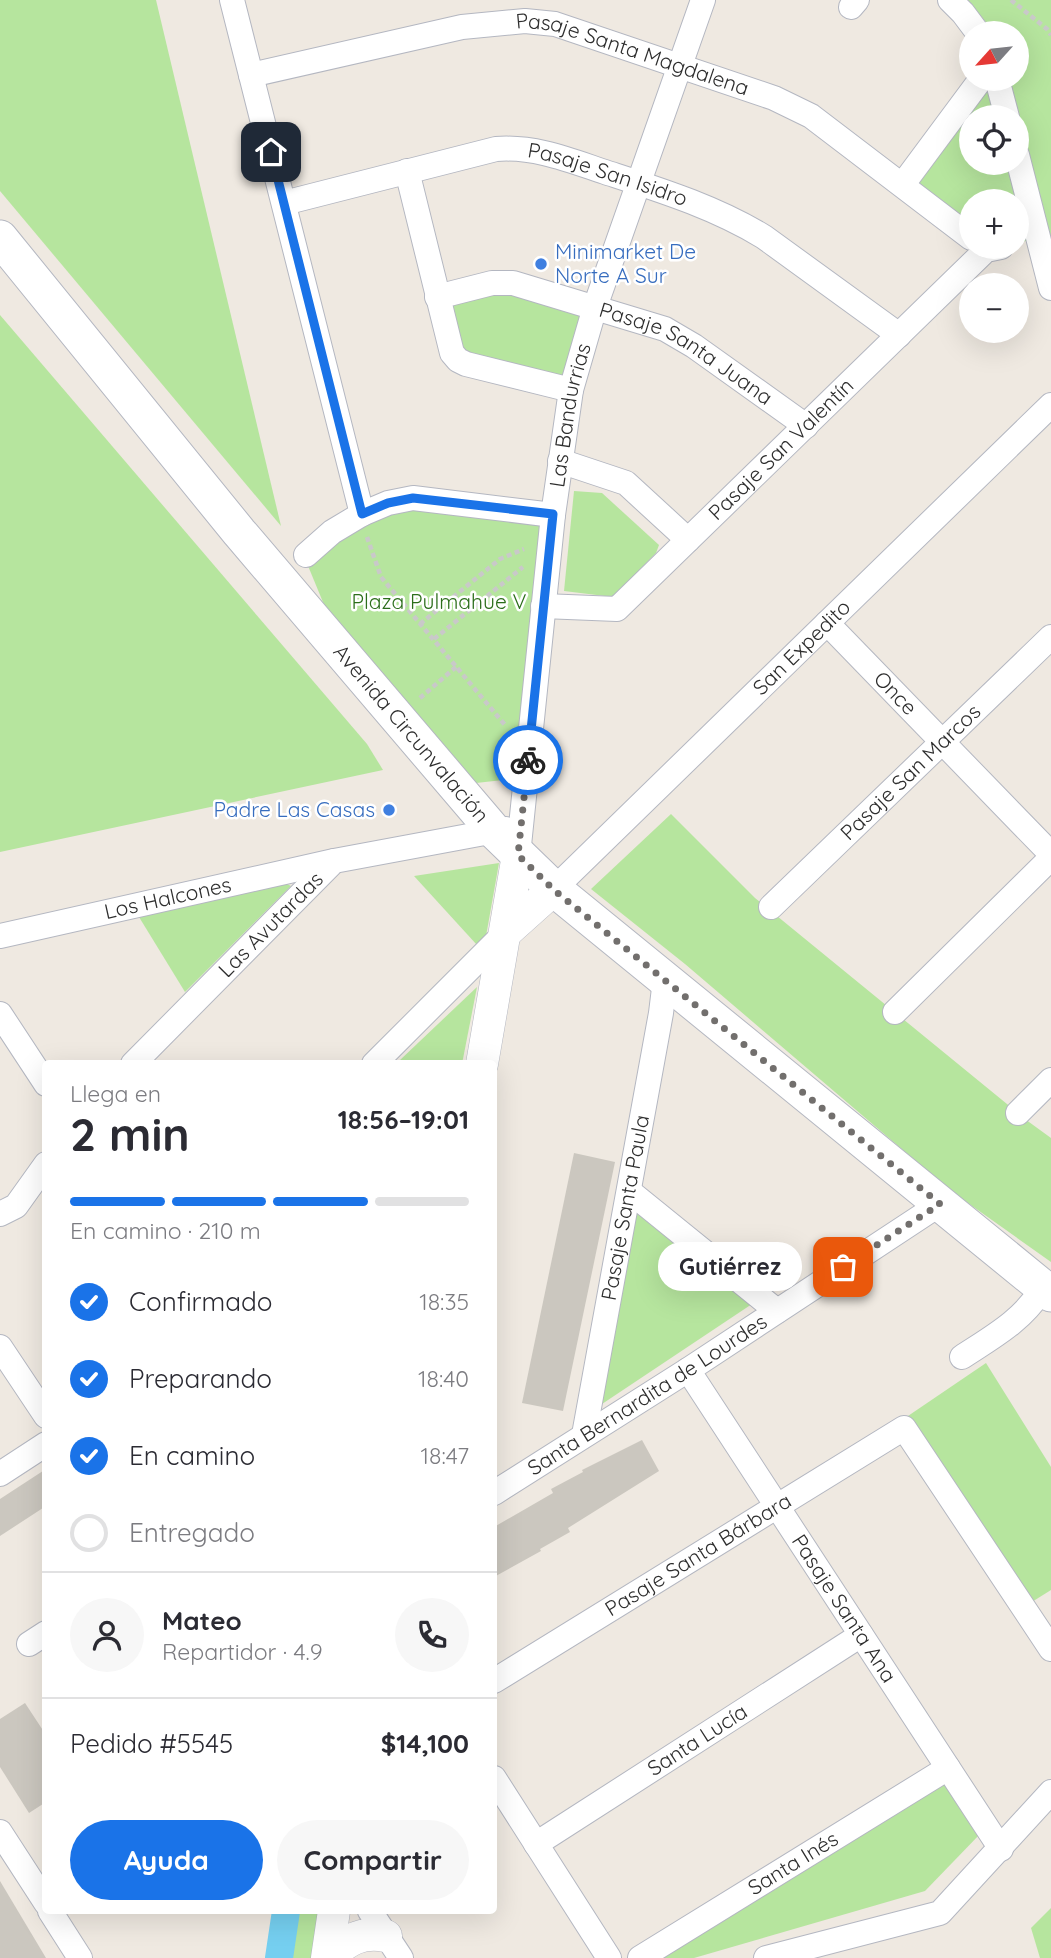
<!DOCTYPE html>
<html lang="es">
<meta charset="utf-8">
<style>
:root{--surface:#fff;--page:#f7f7f7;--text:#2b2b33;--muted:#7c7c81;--line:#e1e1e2;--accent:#1a73e8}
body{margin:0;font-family:Quicksand,sans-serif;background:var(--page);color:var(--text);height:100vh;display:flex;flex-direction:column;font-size:26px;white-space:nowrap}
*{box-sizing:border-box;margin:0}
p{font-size:23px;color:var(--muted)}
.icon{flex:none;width:38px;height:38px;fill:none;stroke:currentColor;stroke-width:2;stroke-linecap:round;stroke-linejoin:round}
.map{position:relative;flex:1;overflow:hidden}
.sheet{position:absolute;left:42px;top:1060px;width:455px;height:854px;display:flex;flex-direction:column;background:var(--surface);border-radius:7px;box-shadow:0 7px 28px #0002}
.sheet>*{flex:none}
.needle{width:46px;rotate:243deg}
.buttons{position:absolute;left:959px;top:21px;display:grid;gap:14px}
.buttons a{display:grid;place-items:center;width:70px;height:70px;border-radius:50%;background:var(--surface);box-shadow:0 7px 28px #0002;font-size:35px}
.pin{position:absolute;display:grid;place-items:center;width:60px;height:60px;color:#fff;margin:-30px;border-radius:14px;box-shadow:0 4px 10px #0006}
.courier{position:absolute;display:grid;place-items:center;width:70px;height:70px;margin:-35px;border:5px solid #1a73e8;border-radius:50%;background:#fff;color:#222;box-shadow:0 2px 9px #0007}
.bubble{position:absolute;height:49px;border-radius:24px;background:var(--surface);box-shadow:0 7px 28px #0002;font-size:23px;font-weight:700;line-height:49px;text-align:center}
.headline em{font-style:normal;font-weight:700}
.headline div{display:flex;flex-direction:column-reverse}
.headline{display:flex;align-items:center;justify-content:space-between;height:119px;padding:0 28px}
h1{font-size:46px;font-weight:700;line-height:52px}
.bar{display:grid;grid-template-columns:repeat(4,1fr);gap:10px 7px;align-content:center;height:84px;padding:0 28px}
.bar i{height:9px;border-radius:5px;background:var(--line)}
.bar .selected{background:var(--accent)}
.bar p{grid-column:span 4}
.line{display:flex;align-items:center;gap:18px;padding:0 28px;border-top:2px solid var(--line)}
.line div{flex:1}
.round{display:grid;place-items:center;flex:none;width:74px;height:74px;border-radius:37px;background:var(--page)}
ol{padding:0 28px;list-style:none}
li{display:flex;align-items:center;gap:21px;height:77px}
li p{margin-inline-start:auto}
li .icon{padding:7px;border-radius:50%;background:var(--accent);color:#fff;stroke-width:4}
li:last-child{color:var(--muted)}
li i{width:38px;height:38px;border:4px solid var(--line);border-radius:50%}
.button{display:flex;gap:14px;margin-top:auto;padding:14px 28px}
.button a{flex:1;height:80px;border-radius:42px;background:var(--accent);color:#fff;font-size:28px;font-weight:700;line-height:80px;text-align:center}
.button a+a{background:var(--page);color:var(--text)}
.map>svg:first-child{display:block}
.green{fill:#b6e59e}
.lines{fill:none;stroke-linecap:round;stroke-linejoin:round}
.canal{stroke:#75cff0;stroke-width:28}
.building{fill:#cbc7bf}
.minor-casing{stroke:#b4b7c1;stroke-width:26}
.tertiary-casing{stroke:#b4b7c1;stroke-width:33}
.secondary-casing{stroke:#b4b7c1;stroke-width:37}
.path{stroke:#c9c9c9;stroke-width:4.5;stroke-dasharray:5 3.5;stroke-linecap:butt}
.minor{stroke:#fff;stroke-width:24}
.tertiary{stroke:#fff;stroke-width:32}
.secondary{stroke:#fff;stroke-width:35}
.done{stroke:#726f6d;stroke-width:7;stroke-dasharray:0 12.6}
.route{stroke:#1a73e8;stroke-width:9}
.shop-dot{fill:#3f7fe0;stroke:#fff;stroke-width:2.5}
.labels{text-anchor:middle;stroke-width:5;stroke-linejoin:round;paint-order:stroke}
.street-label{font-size:21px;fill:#2e2e2e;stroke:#fff}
.shop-label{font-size:21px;fill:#366cbe;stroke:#fff;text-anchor:start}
.park-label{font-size:21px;fill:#2c6e1b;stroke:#fff}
</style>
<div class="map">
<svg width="1051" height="1958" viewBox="0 0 1051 1958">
<rect width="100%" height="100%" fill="#efe9e1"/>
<g class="green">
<path d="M0 0H156L281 526 0 191Z"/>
<path d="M968 0H1051V239L1009 79H1017V33H992L989 26Z"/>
<path d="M981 79 1007 117H971V163H1017L1039 238 1017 243V201H971V238L903 184Z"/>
<path d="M491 285 590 309 568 386 460 358 442 299Z"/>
<path d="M0 315 367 744 383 770 0 852Z"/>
<path d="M574 491 602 493 659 545 656 553 613 597 564 591Z"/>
<path d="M388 507 548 518 512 779 467 784 332 624 306 561Z"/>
<path d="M671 814 755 898 1029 1122 1051 1138V1262L951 1191 685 964 591 889Z"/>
<path d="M499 863 486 936 477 945 414 876Z"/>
<path d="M285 883 291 886 185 992 139 917Z"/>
<path d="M477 987 462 1064H402L399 1061Z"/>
<path d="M636 1211 752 1304 599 1406Z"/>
<path d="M986 1363 1051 1467V1590L1027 1605 905 1418Z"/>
<path d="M944 1780 981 1833 925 1891 694 1958H662Z"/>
<path d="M1051 1908V1958H1040L1031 1928Z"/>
<path d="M273 1911H323L316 1958H267Z"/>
</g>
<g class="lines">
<path class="canal" d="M279 1958 286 1911"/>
</g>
<g class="building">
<path d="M574 1153 615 1162 563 1411 522 1403Z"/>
<path d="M642 1440 659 1471 568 1528 570 1532 540 1549 541 1551 494 1577V1527L553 1493 551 1489 583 1472 582 1470Z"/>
<path d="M46 1469V1506L0 1536V1499Z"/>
<path d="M25 1703 46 1735V1802L29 1813 0 1767V1719Z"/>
<path d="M0 1881 46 1958H0Z"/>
</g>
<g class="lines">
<defs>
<g id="minor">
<path d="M232 0 362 514"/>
<path d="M950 0 963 13 978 33"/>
<path d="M851 7 857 0"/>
<path id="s1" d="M251 75 462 27 525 21 555 24 774 98 811 116 971 238"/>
<path d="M997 79 1007 117"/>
<path d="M1017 155 1051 288"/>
<path d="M407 171 452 353 458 360 466 364 571 390"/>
<path d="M903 184 981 79"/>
<path id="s2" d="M284 203 496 149C535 146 569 160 605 172 660 190 715 207 764 237L899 335"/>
<path id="s3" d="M437 297 492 283H513L665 329 694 346 806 426"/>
<path d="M560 461 626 483 688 540"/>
<path d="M306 555 332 532 362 514 388 503 413 498 553 515"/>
<path id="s4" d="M543 606 617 609 986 250 1001 247"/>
<path id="s5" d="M827 623 1051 854"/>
<path id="s6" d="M518 855 553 515 571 390 595 307 703 0"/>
<path id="s7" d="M554 889 1051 405"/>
<path id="s8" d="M771 907 1051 637"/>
<path id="s9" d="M0 936 334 861"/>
<path d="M895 1012 1051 858"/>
<path d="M0 1014 46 1084"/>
<path id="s10" d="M133 1064 334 861 506 829"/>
<path d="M374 1064 506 932"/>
<path d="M1018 1113 1051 1080"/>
<path d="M629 1191 777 1311"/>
<path d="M0 1214 16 1206 46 1164"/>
<path d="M0 1347 46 1416"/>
<path d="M962 1357C994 1336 1022 1321 1043 1288"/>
<path id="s11" d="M688 1370 1001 1849"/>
<path id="s12" d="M584 1435 661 1013 665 980"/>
<path d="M0 1474 46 1444"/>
<path id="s13" d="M494 1493 688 1370 940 1204"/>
<path d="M29 1644 46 1633"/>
<path id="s14" d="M494 1681 904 1428 1051 1649"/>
<path d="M494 1778 609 1958"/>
<path d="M0 1832 46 1903"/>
<path id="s15" d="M536 1844 861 1635"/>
<path d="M50 1911 80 1958"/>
<path d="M370 1911 401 1958"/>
<path id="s16" d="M640 1958 948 1768"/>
<path d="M766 1958 940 1913 1051 1792"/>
</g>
<g id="tertiary">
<path d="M506 932 554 889"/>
<path d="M482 1064 518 855"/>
<path d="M327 1958 334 1911"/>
<path d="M330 1958C345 1940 363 1931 386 1936"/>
</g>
<g id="secondary">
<path id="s17" d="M0 238 239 532 494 831 554 889 1051 1294"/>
</g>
</defs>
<use href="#minor" class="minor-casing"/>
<use href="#tertiary" class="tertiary-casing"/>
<use href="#secondary" class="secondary-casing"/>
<g class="path">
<path d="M1011 0 1047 29 1051 35"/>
<path d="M367 537 381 577 505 725"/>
<path d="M420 624 500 559 524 549"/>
<path d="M434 639 523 567"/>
<path d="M420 698 456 667"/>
</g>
<use href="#minor" class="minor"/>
<use href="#tertiary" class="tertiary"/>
<use href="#secondary" class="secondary"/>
</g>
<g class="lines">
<path class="done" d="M528 760 518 855 554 890 940 1204 843 1267"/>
<path class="route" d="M271 152 362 514 388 503 413 498 553 514 528 760"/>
</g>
<g class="shop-dot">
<circle cx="541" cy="264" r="7"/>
<circle cx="389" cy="810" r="7"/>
</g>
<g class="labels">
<g class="street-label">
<text dy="7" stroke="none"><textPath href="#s1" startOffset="392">Pasaje Santa Magdalena</textPath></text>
<text dy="7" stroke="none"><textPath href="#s2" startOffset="334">Pasaje San Isidro</textPath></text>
<text dy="7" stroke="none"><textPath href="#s3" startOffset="266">Pasaje Santa Juana</textPath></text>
<text dy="7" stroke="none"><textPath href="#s6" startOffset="443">Las Bandurrias</textPath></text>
<text dy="7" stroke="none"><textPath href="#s4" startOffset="303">Pasaje San Valentín</textPath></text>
<text dy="7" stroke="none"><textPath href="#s7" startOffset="346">San Expedito</textPath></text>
<text dy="7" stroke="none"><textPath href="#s5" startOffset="98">Once</textPath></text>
<text dy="7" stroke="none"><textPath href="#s17" startOffset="644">Avenida Circunvalación</textPath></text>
<text dy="7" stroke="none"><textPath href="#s8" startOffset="194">Pasaje San Marcos</textPath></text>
<text dy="7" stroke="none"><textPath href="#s9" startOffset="172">Los Halcones</textPath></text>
<text dy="7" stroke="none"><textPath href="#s10" startOffset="196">Las Avutardas</textPath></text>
<text dy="7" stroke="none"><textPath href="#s12" startOffset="231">Pasaje Santa Paula</textPath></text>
<text dy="7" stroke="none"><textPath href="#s13" startOffset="182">Santa Bernardita de Lourdes</textPath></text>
<text dy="7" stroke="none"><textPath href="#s14" startOffset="240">Pasaje Santa Bárbara</textPath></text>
<text dy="7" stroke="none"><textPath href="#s11" startOffset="285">Pasaje Santa Ana</textPath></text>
<text dy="7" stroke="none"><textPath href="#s15" startOffset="192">Santa Lucía</textPath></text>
<text dy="7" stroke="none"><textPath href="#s16" startOffset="180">Santa Inés</textPath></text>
</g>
<g class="shop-label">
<text x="555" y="259">Minimarket De<tspan x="555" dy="24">Norte A Sur</tspan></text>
<text x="375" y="817" text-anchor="end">Padre Las Casas</text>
</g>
<g class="park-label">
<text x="439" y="609">Plaza Pulmahue V</text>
</g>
</g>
</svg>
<div class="buttons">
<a><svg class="needle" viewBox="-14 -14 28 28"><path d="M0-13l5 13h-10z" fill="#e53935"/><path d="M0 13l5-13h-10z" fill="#7c7c81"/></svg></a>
<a><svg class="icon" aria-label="locate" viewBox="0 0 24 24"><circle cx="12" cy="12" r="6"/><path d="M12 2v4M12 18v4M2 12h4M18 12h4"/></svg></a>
<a>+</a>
<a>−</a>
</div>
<div class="pin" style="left:843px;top:1267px;background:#ea580c"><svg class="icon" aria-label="bag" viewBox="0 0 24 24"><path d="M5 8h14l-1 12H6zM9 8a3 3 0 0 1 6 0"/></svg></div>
<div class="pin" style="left:271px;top:152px;background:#1f2937"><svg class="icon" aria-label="home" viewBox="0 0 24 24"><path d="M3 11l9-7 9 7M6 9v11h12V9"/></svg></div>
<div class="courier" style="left:528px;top:760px"><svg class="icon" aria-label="bike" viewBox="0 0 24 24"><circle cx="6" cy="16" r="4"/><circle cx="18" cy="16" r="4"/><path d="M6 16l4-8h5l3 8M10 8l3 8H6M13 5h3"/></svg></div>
<div class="bubble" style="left:658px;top:1242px;width:144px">Gutiérrez</div>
<section class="sheet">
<div class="headline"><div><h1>2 min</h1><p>Llega en</p></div><em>18:56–19:01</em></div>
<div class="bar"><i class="selected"></i><i class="selected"></i><i class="selected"></i><i></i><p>En camino · 210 m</p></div>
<ol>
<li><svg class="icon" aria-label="check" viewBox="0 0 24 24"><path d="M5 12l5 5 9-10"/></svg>Confirmado<p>18:35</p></li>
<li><svg class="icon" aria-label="check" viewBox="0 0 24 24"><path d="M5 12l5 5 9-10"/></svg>Preparando<p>18:40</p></li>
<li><svg class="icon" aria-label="check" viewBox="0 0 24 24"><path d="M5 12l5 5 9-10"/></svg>En camino<p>18:47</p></li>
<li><i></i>Entregado</li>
</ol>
<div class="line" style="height:126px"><a class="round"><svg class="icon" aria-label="person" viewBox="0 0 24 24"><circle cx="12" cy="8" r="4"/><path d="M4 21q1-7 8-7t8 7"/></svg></a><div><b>Mateo</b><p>Repartidor · 4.9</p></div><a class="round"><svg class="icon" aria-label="phone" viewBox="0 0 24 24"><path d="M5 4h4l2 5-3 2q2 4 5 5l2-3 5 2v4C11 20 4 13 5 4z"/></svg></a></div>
<div class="line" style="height:91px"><div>Pedido #5545</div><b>$14,100</b></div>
<div class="button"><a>Ayuda</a><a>Compartir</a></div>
</section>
</div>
